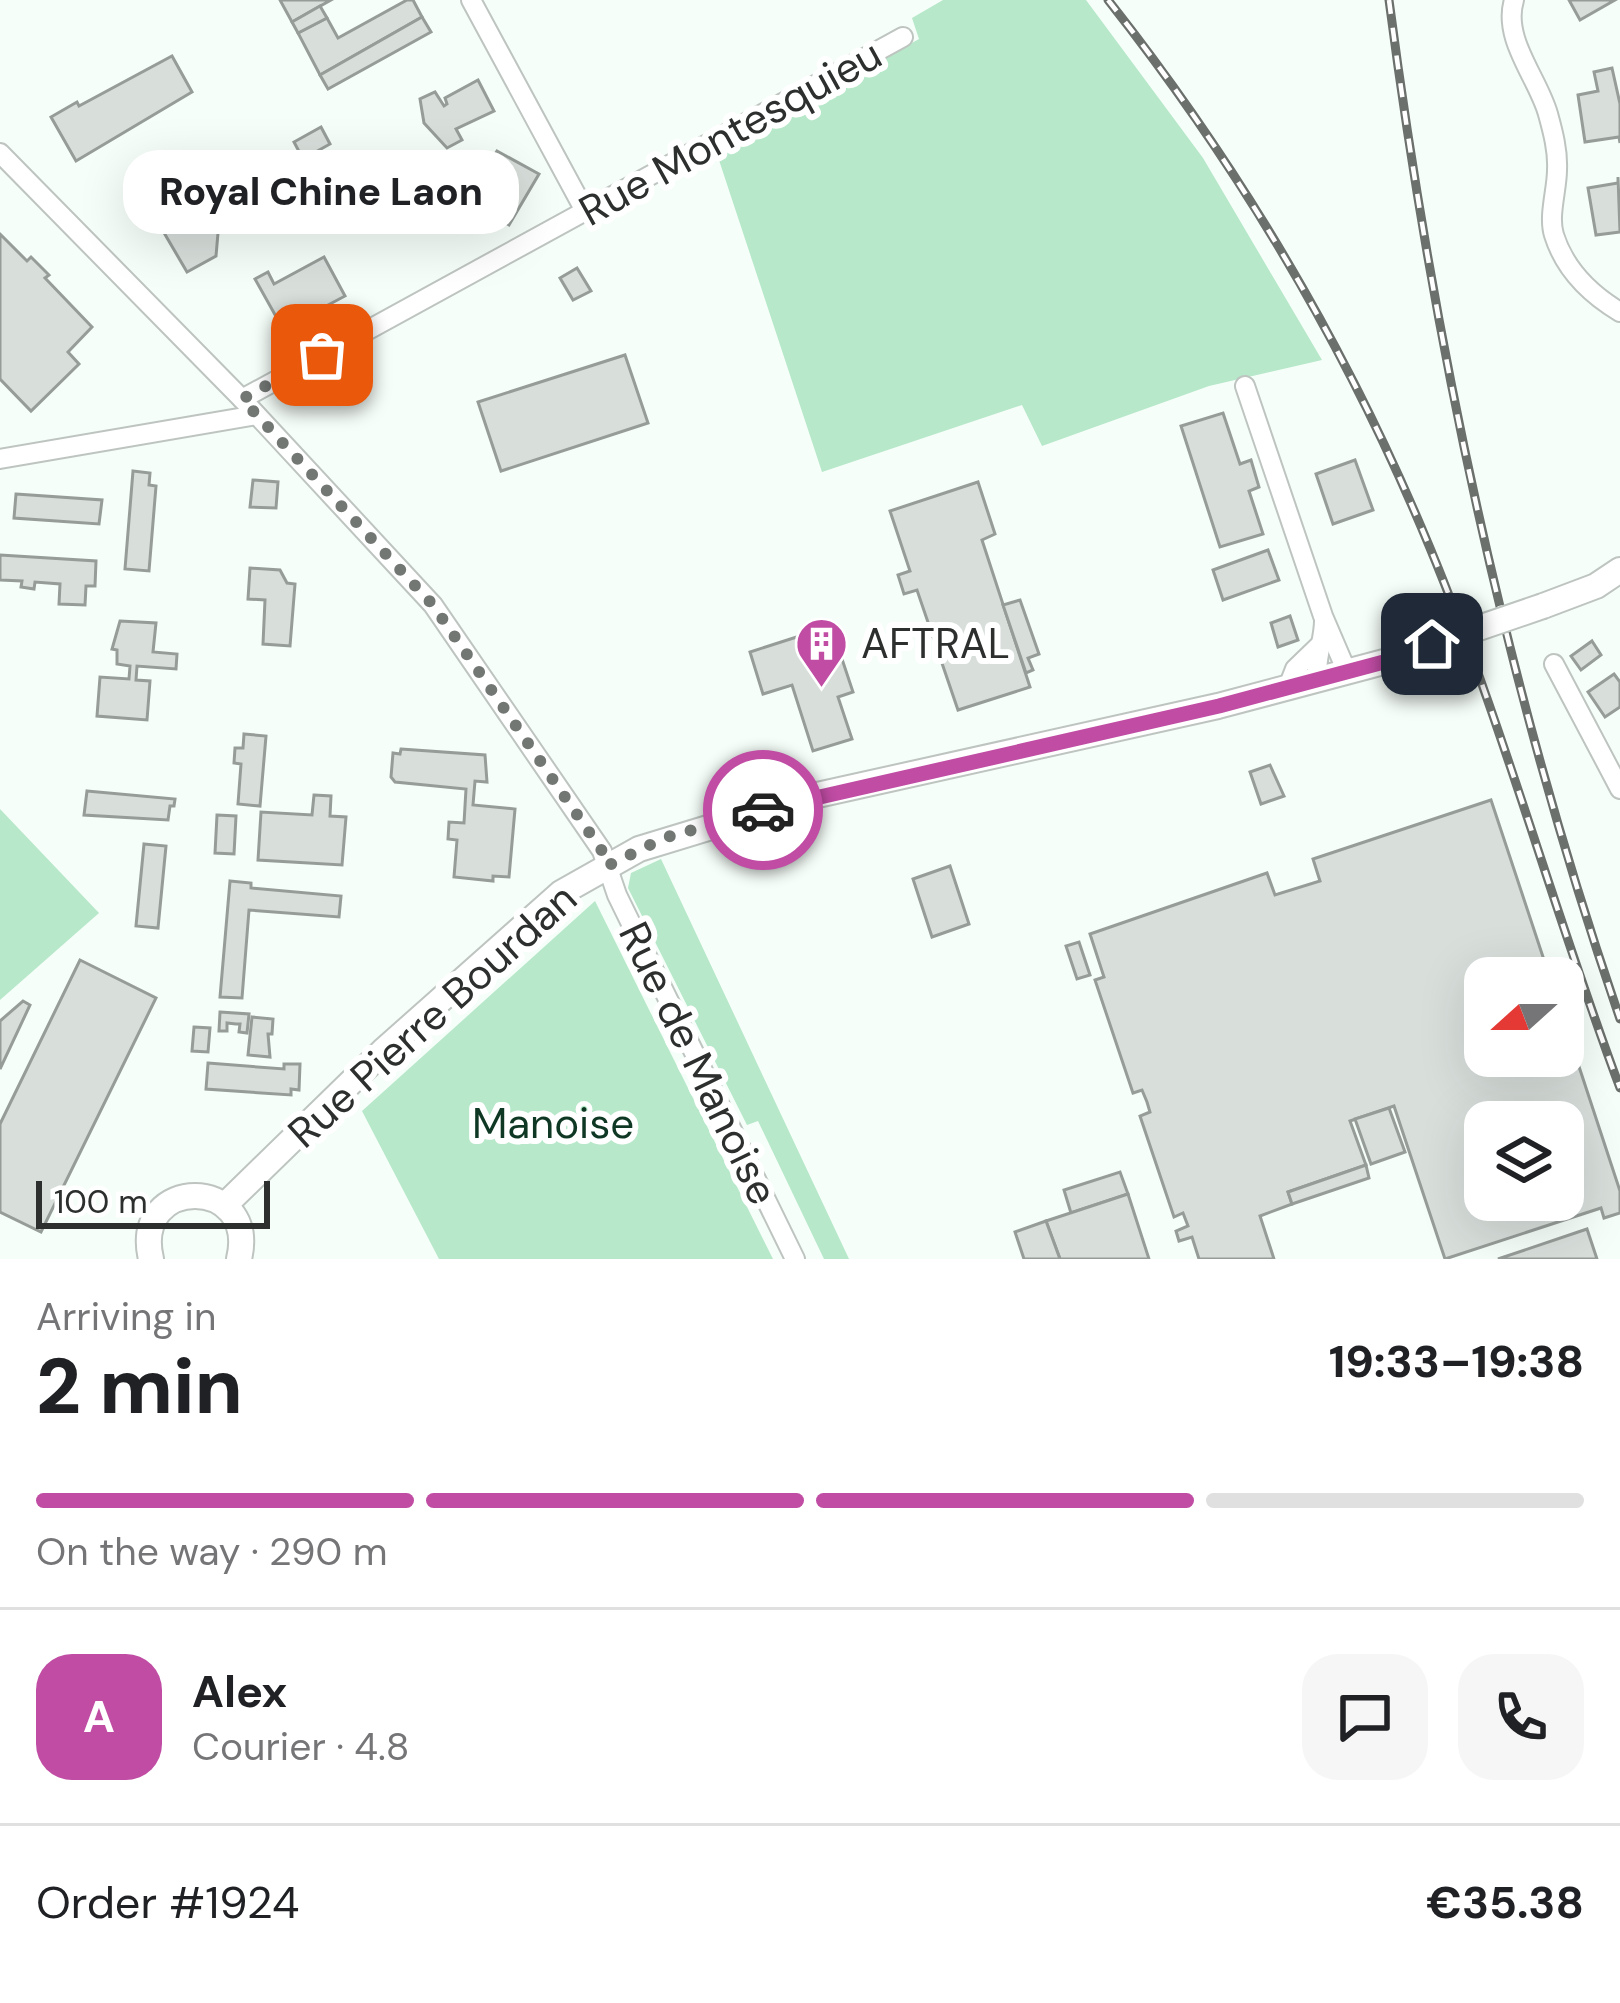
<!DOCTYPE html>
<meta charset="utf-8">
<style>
:root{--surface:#fff;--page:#f6f6f6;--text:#202124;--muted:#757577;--line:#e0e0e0;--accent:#c04ca4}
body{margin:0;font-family:"DM Sans",sans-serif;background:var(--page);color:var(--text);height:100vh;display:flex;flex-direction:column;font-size:45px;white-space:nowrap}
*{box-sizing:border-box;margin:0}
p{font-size:39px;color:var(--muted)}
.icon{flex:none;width:66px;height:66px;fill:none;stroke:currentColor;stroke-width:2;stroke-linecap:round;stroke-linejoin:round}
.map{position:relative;height:1259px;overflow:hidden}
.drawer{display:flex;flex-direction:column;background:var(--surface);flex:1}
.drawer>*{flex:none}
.needle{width:78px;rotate:249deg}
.controls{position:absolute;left:1464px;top:957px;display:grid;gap:24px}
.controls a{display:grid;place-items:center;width:120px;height:120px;border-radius:24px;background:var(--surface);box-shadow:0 12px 48px #0002;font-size:60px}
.scale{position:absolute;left:36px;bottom:30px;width:234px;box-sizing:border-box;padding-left:12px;border:6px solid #2c2f2d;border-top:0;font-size:33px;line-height:42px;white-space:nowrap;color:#2c2f2d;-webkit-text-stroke:9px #fff;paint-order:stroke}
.pin{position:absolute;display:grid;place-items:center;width:102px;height:102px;color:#fff;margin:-51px;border-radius:24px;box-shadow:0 6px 18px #0006}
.courier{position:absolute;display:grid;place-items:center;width:120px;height:120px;margin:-60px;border:9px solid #c04ca4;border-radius:50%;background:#fff;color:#222;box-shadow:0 3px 15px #0007}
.bubble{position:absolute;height:84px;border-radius:36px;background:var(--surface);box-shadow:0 12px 48px #0002;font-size:39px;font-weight:800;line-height:84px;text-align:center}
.headline em{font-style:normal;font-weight:800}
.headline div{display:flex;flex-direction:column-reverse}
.headline{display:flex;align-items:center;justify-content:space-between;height:204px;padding:0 36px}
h1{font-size:78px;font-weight:800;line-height:90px}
.bar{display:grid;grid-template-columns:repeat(4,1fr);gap:18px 12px;align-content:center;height:144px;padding:0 36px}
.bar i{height:15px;border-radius:9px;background:var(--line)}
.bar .on{background:var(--accent)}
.bar p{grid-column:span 4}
.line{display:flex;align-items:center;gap:30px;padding:0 36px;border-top:3px solid var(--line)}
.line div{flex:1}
.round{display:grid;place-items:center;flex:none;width:126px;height:126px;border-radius:36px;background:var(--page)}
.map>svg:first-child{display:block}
.green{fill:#b6e8c9}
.building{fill:#d8dfdb;stroke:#969d99;stroke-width:3;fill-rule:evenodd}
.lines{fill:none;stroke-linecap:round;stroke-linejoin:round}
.street-casing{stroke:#bec5c1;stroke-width:22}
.secondary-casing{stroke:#bec5c1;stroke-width:28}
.street{stroke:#fff;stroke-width:18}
.secondary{stroke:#fff;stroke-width:24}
.rail-casing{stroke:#6b706d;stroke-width:9}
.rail{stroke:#fff;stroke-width:4.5;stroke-dasharray:14;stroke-linecap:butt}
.secondary-bridge-casing{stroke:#bec5c1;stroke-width:28;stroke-linecap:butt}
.secondary-bridge{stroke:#fff;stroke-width:24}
.done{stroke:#737774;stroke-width:12;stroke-dasharray:0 21.6}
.route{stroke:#c04ca4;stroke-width:15}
.labels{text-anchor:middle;stroke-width:12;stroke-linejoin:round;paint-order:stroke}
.street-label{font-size:42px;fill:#2c2f2d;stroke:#fff}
.poi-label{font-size:42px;fill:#2c2f2d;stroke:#fff;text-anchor:start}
.park-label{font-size:42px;fill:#0e3823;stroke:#fff}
</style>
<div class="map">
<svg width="1620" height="1259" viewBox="0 0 1620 1259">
<rect width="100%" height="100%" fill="#f6fef9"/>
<g class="green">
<path d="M943 0H1086L1203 158 1322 360 1209 386 1042 446 1022 405 822 472 716 151 919 39 912 18Z"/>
<path d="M0 809 99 913 0 1000Z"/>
<path d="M661 859 849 1259H824L758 1121 747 1125 628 888 631 873Z"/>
<path d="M595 901 773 1259H439L362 1111Z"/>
</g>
<g class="building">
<path d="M280 0H331L292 22Z"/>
<path d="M407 0H413L422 17 320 75 298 33 327 18 338 38Z"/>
<path d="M1569 0H1615L1580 20Z"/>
<path d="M320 6 327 18 298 33 292 22Z"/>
<path d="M422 17 431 32 328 89 320 75Z"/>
<path d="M172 56 192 92 76 161 51 117 77 102 79 106Z"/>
<path d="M1612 68 1620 104V143L1619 137 1585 142 1578 95 1598 91 1594 72Z"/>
<path d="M478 80 494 111 456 129 462 140 447 148 424 123 420 99 435 92 444 106 447 104 445 98Z"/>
<path d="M321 127 330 144 303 159 294 142Z"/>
<path d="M497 151 539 174 509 225 468 200Z"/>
<path d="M181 166 218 233 216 256 187 272 139 190Z"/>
<path d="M1618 177 1620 232 1596 235 1588 188 1618 183Z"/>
<path d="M0 234 27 261 31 257 49 275 45 278 92 327 68 352 79 364 31 411 0 379Z"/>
<path d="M324 257 345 296 283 329 255 279 268 272 274 284Z"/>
<path d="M577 268 591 291 573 300 560 278Z"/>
<path d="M625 355 648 423 501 471 478 402Z"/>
<path d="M1223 413 1240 464 1251 460 1259 487 1249 491 1263 534 1220 547 1181 426Z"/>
<path d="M1355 460 1373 510 1333 524 1316 474Z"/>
<path d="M133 471 150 473 149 485 156 486 149 571 125 569Z"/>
<path d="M253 480 278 482 276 508 250 507Z"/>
<path d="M978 482 995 534 982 540 1030 687 958 710 917 590 904 594 898 575 910 571 890 511Z"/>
<path d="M16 494 102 500 99 524 14 518Z"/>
<path d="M1268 550 1279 580 1223 600 1213 570Z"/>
<path d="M0 555 96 561 95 586H86L85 605 59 604 60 584 35 582 34 589 21 587 22 581 0 580Z"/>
<path d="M250 568 280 570 287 583 295 584 290 646 263 644 265 600 248 599Z"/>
<path d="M1020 600 1039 654 1028 658 1033 670 1026 673 1003 605Z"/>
<path d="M1290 616 1298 640 1278 647 1271 623Z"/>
<path d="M120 621 156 623 153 652 177 654 176 669 137 666 136 680 150 681 147 720 97 716 100 677 129 679 130 666 117 664V650L112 649Z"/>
<path d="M831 626 853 692 838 697 852 739 813 751 792 685 763 694 750 652Z"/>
<path d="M1592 641 1601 655 1581 670 1571 656Z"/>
<path d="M1614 674 1620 682V707L1605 717 1588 692Z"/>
<path d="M244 734 266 736 260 806 238 804 241 764 234 763 235 748H243Z"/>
<path d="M401 749 485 755 487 782 475 781 473 805 515 809 509 877 493 876V881L454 877 457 840 448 839 449 822 464 823 466 789 395 782 391 777 393 753 400 754Z"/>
<path d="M1270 765 1284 796 1261 804 1250 772Z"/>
<path d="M87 791 175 799 174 806H170L168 820 84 815Z"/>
<path d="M314 795 331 796 330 816 346 817 342 865 258 860 261 812 312 815Z"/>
<path d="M1491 800 1550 978H1485V1056H1563V1018L1620 1191V1213L1604 1218 1601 1208 1445 1259 1394 1106 1350 1121 1366 1165 1288 1192 1292 1204 1260 1216 1274 1259H1199L1192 1237 1179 1241 1176 1231 1188 1226 1183 1213 1174 1217 1140 1116 1150 1112 1147 1102 1142 1090 1133 1093 1095 980 1104 977 1090 934 1267 873 1275 895 1320 881 1313 859ZM1485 1122H1563V1200H1485Z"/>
<path d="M217 815 236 816 234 854 215 853Z"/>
<path d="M144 844 166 846 158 928 136 926Z"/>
<path d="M950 866 969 924 932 937 913 879Z"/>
<path d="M230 881 251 883V888L341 896 339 917 249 910 242 998 220 997Z"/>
<path d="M1079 942 1090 975 1077 979 1066 946Z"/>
<path d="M80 960 156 998 41 1232 0 1212V1124Z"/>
<path d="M23 1001 30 1005 0 1069V1021Z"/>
<path d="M220 1012 249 1014 247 1033 239 1032 240 1024H236L227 1023V1031H219Z"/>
<path d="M252 1017 273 1019 272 1034H268L270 1057 248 1055Z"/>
<path d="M194 1027 210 1028 208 1052 192 1051Z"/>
<path d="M208 1063 284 1069V1064H300L299 1090 291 1089V1095L206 1089Z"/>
<path d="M1389 1108 1405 1152 1371 1164 1355 1119Z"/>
<path d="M1366 1165 1369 1178 1292 1204 1288 1192Z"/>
<path d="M1120 1172 1128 1194 1071 1213 1064 1190Z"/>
<path d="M1128 1194 1149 1259H1060L1046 1221Z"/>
<path d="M1046 1221 1060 1259H1024L1015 1232Z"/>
<path d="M1587 1229 1597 1259H1498Z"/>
</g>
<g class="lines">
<defs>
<g id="street">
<path d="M471 0 585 211"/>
<path d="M1514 0C1502 39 1538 78 1548 114 1553 132 1558 151 1557 170 1557 190 1548 216 1554 235 1565 270 1590 294 1620 312"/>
<path d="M0 153 242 399 433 605 602 851 617 895 795 1259"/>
<path d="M1245 386 1323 616 1347 672"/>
<path d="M242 399 903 37"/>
<path d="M0 459 256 415"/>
<path d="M1554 664 1620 789"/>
<path d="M1318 679C1314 662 1324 641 1324 621"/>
<path d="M1288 687 1295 669 1324 641"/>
</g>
<g id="secondary">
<path d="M1543 606 1596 586 1620 570"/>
<path d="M225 1205 383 1051 561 893 639 849 813 796 1218 706 1395 659 1432 644"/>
<path d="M151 1259C131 1175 259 1175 239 1259"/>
</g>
</defs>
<use href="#street" class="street-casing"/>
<use href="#secondary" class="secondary-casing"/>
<use href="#street" class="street"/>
<use href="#secondary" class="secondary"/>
<defs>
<g id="rail">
<path d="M1108 0C1239 166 1349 352 1430 548 1503 724 1553 910 1620 1088"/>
<path d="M1389 0C1434 346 1506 688 1620 1019"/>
</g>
</defs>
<use href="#rail" class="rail-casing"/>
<use href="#rail" class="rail"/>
<defs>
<path id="secondary-bridge" d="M1432 644 1543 606"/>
</defs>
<use href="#secondary-bridge" class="secondary-bridge-casing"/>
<use href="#secondary-bridge" class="secondary-bridge"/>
</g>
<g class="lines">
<path class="done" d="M322 355 242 399 433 605 602 851 607 866 664 838 763 810"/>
<path class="route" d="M763 810 1219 706 1395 659 1432 644"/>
</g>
<defs>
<symbol id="building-pin" viewBox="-11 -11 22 30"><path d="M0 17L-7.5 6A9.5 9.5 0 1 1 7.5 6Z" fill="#c04ca4" stroke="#fff"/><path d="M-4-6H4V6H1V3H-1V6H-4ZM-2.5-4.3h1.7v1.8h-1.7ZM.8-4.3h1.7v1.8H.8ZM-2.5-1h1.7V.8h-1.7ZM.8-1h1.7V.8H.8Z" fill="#fff"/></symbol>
</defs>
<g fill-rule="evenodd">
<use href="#building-pin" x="792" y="614" width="59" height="81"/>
</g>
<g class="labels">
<g class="street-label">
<text transform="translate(730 132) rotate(-29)" y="15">Rue Montesquieu</text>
<text transform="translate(432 1015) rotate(-42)" y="15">Rue Pierre Bourdan</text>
<text transform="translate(699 1063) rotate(64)" y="15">Rue de Manoise</text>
</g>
<g class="poi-label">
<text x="861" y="658">AFTRAL</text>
</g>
<g class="park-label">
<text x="553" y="1138">Manoise</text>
</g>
</g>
</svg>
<div class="controls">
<a><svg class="needle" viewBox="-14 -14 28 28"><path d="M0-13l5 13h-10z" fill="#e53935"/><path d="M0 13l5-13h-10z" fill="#757577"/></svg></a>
<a><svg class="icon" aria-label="layers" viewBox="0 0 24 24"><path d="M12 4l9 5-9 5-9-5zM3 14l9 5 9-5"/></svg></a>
</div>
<div class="scale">100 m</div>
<div class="pin" style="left:322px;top:355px;background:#ea580c"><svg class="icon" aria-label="bag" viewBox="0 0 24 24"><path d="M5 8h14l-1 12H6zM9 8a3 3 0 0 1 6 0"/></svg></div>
<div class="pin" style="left:1432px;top:644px;background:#1f2937"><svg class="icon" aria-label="home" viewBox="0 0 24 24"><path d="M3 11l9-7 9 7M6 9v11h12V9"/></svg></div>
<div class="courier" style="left:763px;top:810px"><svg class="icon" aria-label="car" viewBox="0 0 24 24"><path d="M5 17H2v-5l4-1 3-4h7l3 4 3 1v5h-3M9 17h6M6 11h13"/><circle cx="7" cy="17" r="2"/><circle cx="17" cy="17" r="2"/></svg></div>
<div class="bubble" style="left:123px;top:150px;width:396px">Royal Chine Laon</div>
</div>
<section class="drawer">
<div class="headline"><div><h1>2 min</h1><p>Arriving in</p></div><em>19:33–19:38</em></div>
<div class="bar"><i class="on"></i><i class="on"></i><i class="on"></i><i></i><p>On the way · 290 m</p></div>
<div class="line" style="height:216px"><b class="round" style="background:var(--accent);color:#fff">A</b><div><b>Alex</b><p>Courier · 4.8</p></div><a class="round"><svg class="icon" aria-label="chat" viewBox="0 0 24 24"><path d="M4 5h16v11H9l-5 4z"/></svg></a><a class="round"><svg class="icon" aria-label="phone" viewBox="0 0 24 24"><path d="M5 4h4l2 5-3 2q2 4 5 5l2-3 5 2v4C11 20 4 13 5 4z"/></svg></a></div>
<div class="line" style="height:156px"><div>Order #1924</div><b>€35.38</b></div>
</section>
